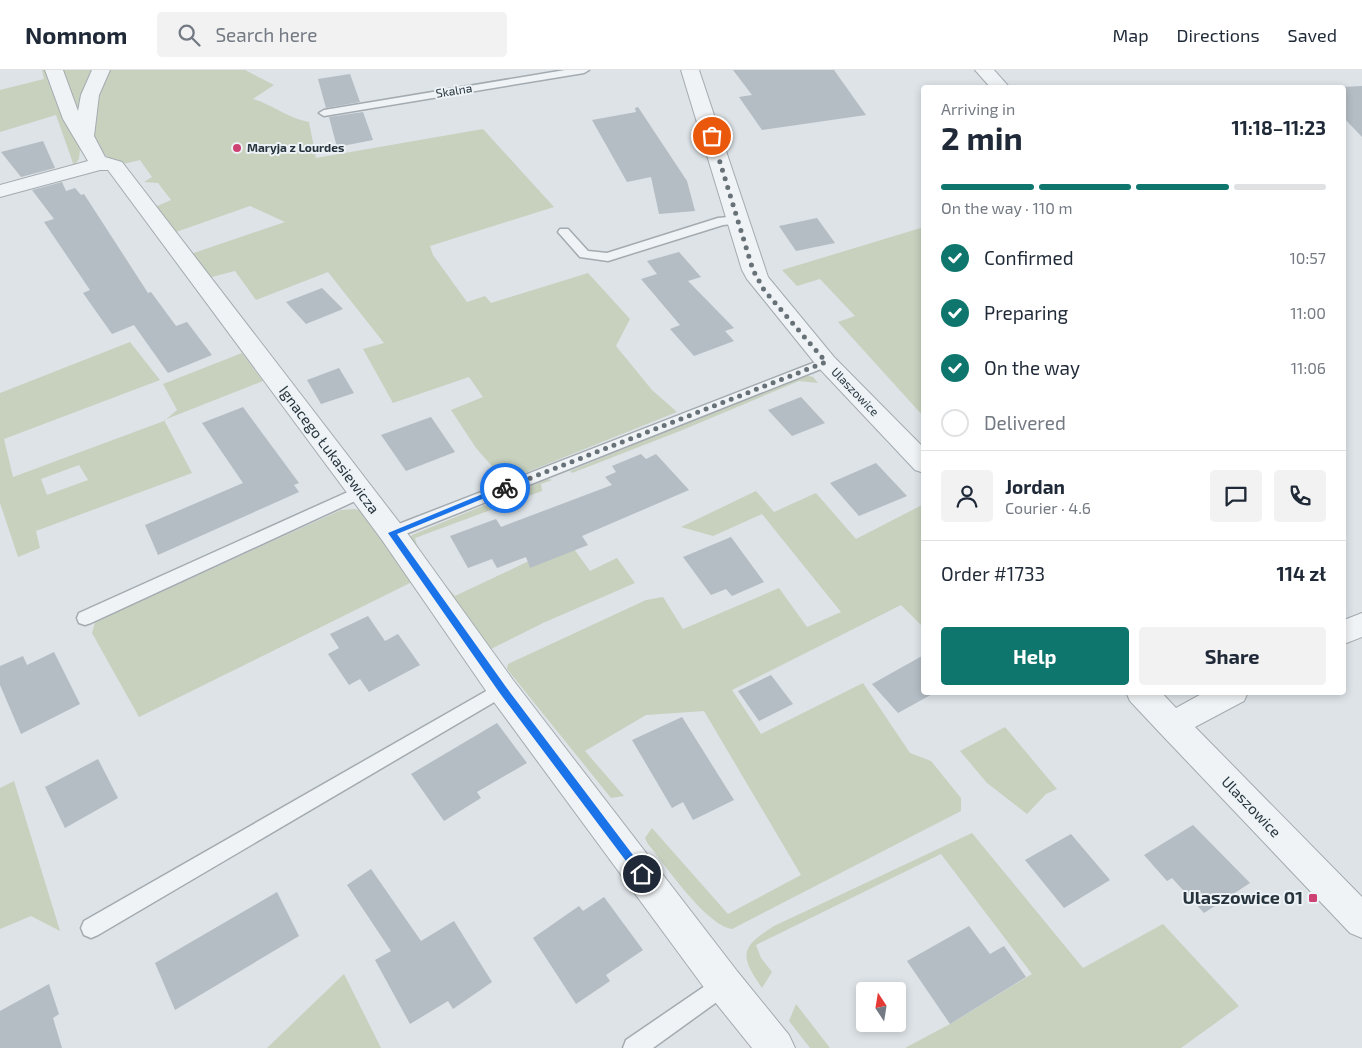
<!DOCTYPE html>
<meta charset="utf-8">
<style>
:root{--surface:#fff;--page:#f2f2f3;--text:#1f2937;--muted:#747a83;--line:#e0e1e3;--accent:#0f766e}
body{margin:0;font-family:"Exo 2",sans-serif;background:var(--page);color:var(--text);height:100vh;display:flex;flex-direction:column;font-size:19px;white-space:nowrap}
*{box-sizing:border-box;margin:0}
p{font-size:16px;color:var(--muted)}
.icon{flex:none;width:28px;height:28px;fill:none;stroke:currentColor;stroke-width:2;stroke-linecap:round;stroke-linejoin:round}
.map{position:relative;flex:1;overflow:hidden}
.side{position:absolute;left:921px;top:15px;width:425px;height:610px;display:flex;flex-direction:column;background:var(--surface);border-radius:5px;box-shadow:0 2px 8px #0003}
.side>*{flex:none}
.needle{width:32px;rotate:348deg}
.fabs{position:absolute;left:856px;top:912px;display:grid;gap:10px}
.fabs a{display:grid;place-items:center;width:50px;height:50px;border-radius:5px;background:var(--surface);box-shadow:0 2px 8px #0003;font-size:25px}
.pin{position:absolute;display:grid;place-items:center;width:42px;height:42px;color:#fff;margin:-21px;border:2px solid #fff;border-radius:50%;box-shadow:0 1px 5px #0007}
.courier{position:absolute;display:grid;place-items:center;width:50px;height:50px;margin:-25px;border:4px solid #1a73e8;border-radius:50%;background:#fff;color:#222;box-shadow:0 1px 6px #0007}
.overview em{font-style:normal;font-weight:700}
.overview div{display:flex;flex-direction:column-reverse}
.overview{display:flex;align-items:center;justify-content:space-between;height:85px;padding:0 20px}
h1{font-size:32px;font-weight:700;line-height:38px}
.bar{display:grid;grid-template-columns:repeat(4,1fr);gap:8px 5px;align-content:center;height:60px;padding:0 20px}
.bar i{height:6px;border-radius:4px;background:var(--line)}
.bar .current{background:var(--accent)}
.bar p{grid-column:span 4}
.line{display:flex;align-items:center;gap:12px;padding:0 20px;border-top:1px solid var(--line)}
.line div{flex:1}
.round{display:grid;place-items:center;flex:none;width:52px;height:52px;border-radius:5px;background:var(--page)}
ol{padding:0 20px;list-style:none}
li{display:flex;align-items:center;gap:15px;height:55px}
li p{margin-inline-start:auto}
li .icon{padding:5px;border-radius:50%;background:var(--accent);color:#fff;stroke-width:4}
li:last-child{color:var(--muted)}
li i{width:28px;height:28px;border:2px solid var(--line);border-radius:50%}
.primary-button{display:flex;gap:10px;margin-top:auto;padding:10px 20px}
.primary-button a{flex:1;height:58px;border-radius:5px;background:var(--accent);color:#fff;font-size:20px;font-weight:700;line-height:58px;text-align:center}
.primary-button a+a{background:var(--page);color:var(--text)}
header{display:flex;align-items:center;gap:30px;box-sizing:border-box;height:70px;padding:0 25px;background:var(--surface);border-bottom:1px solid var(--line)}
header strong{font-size:24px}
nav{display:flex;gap:28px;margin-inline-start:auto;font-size:18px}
.search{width:350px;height:45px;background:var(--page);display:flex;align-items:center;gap:12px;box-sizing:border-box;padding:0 18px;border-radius:5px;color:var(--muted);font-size:19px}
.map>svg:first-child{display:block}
.green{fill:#c7d1be;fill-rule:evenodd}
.building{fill:#b4bdc4}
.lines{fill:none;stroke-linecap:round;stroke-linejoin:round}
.service-casing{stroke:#a3abb1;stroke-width:3}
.minor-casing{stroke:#a3abb1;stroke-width:2}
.service{fill:#f0f3f5;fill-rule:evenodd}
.minor{fill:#f0f3f5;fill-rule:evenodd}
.route{fill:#1a73e8}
.done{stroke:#677178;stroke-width:5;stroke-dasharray:0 9}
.poi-dot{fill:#cd4273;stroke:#ecf2f5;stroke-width:2}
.labels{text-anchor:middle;stroke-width:4;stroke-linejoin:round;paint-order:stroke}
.far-street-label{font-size:12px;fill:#27343d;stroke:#ecf2f5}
.far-poi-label{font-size:12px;font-weight:bold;fill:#27343d;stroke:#ecf2f5;text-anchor:start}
.street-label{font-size:15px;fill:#27343d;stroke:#ecf2f5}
.near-poi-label{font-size:18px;font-weight:bold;fill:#27343d;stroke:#ecf2f5;text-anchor:end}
</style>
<header>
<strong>Nomnom</strong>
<div class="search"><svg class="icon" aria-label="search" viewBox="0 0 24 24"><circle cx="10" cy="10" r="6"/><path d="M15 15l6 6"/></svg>Search here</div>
<nav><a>Map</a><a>Directions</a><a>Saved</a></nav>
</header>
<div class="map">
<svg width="1362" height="978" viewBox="0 0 1362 978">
<rect width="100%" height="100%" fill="#dde3e7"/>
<g class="green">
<path d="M42 0H48L80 79 79 89 74 96 56 45 0 62V20L44 9Z"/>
<path d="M59 0H96L79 53Z"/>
<path d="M108 0H245L274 15 253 29C273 35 289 49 309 52L316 88 483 59 554 137 430 176 433 185 467 232 485 226 491 233 588 203 630 249 616 276 652 320 677 342 505 411 476 378 451 340 483 327 469 307 393 333 363 279 384 273 328 202 256 230 235 201 208 208 188 185 285 152 250 136 173 163 155 137 171 130 158 113 144 112 152 107 140 90 119 95C113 90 105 86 100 80 82 58 99 22 108 0Z"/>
<path d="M924 157V347L838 252 855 246 820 209 797 216 782 200Z"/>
<path d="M130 272 160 310 4 369 13 407 164 351 177 340 163 314 242 283 263 311 164 350 192 403 36 461 40 478 18 487 0 433V323ZM79 395 88 410 47 425 41 409Z"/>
<path d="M805 305 813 307 818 313 799 311 680 361 572 403 570 401Z"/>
<path d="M548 409 552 410 541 414 542 421 415 468 420 486 442 510 439 511 410 474V468L412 465Z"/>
<path d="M756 421 774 442 816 423 856 469 924 434V558L901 535 732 620 761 664 863 613 910 683 931 691 961 728V741L732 859C706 855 665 795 648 774L645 768 652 758 728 844 801 805 704 641 646 645 585 681 624 726 611 728 507 599 508 594 646 530 663 527 683 559 779 518 807 557 841 542 762 444 713 466 681 457Z"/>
<path d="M354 439 364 441 412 512 139 647 92 563 95 552 341 440Z"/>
<path d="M569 472 590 501 617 488 635 513 543 553 491 579 443 517 444 514 455 526Z"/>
<path d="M1005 657 1057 719 1046 724 1027 744 987 713 960 681Z"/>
<path d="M14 711 60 861 31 846 0 859V718Z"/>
<path d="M972 763 1083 898 1163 854 1239 936 1181 978H905L950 954 1032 904 941 784 756 875 761 888 772 902 762 918C740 886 739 878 774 856Z"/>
<path d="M344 904 381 978H267Z"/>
<path d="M796 934 830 978H810L789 951Z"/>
</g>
<g class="building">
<path d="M733 0H834L866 45 762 60 739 27 752 25Z"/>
<path d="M350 4 360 32 326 38 318 9Z"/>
<path d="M1362 16V67L1344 48V18H1323Z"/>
<path d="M638 37 687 111 695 141 659 144 651 107 627 112 592 50 636 42 635 38Z"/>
<path d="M363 42 373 70 337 77 329 47Z"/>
<path d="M43 71 55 98 21 107 1 82Z"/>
<path d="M62 112 66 121 75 118 81 125 84 124 148 223 151 222 176 256 187 252 212 285 168 303 134 255 112 264 83 223 90 220 44 152 54 149 32 120Z"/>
<path d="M817 148 835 173 796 181 779 156Z"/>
<path d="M679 182 701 207 688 211 734 258 725 261 734 271 694 286 670 259 680 255 641 209 657 204 647 191Z"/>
<path d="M322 218 343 239 306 254 286 232Z"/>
<path d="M339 298 354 323 321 334 307 310Z"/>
<path d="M801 327 825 353 792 366 768 340Z"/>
<path d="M243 337 299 413 294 415 299 422 158 485 145 455 243 413 202 353Z"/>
<path d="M431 347 455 382 406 401 381 365Z"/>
<path d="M641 384 646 389 656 384 689 420 582 466 588 475 530 498 526 487 497 498 492 489 468 498 450 466 496 449 501 457 612 415 605 407 616 402 612 396Z"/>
<path d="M876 393 907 426 859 446 830 413Z"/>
<path d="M731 467 764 512 732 526 726 519 711 525 683 487Z"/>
<path d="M368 546 385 571 398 564 420 595 369 622 360 609 349 615 328 584 339 578 330 564Z"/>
<path d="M54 582 80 634 21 664 0 615V596L23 586 27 595Z"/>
<path d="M922 586 924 589V622H936L898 643 872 614Z"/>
<path d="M771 605 793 634 759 651 738 621Z"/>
<path d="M682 647 734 730 693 750 683 732 672 738 632 670Z"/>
<path d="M497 653 527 693 477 722 481 728 444 751 411 704Z"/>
<path d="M98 689 118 728 65 758 45 717Z"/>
<path d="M1193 755 1250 813 1204 843 1172 808 1167 811 1144 785Z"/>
<path d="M1071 764 1110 810 1064 838 1025 790Z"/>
<path d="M371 799 421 871 454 851 492 912 453 939 448 931 410 954 375 890 391 881 347 815Z"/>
<path d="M277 822 299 866 175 940 155 893Z"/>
<path d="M604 827 643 880 606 905 610 911 576 934 533 868 579 836 583 841Z"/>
<path d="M969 856 990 884 1004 876 1026 907 950 954 907 891Z"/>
<path d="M49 914 59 944 53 948 62 978H0V941Z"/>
</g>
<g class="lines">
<defs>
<g id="service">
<path d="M565 0H589L584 3 324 46 319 43 324 40Z"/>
<path d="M738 146 742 147 744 150 742 153 723 155 608 191 580 187 558 162 560 159H568L588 181 607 183 718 148Z"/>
<path d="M826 288 833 292 831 295 398 467H386L384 463 386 459Z"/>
<path d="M361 416 366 418 369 422 366 426 91 553 85 555 79 553 77 548 79 543Z"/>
<path d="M502 612 508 614 511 619 508 624 98 865 91 868 84 865 81 858 84 851Z"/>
<path d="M724 903 732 907 735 914 732 921 653 978H623L626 970Z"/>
</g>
<g id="minor">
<path d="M45 0H63L78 41 81 25 92 0H110L99 25 94 66 105 87 122 92 402 456 513 610 737 901 789 965 795 978H752L711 927 491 628 382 470 108 100H100L0 127V115L88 91 63 49Z"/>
<path d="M681 0H699L768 207 834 287 924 378V403L915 400 818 297 747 209 742 200Z"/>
<path d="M975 0H994L1010 18H991Z"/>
<path d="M1362 543V567L1344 574V550Z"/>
<path d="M1126 622H1161L1176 638 1205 622H1248L1244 631 1195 657 1362 827V868L1350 863 1161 664 1130 631Z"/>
</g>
</defs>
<use href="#service" class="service-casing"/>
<use href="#minor" class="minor-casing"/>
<use href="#service" class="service"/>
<use href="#minor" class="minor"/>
</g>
<path class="route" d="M502 416 509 418 397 464 506 617 645 801V807L642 809 638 807 499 622 388 463Z"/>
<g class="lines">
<path class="done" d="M505 418 826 292 764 220 753 200 712 66"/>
</g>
<g class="poi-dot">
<circle cx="237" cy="78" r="5"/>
<rect x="1308" y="823" width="10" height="10" rx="2.5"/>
</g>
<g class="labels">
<g class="far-street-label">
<text transform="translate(454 21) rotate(-9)" y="4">Skalna</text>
<text transform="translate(855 322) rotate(46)" y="4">Ulaszowice</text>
</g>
<g class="far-poi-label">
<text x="247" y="82">Maryja z Lourdes</text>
</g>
<g class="street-label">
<text transform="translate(329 380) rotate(53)" y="5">Ignacego Łukasiewicza</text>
<text transform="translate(1251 737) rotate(46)" y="5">Ulaszowice</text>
</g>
<g class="near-poi-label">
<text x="1303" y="834">Ulaszowice 01</text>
</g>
</g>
</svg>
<div class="fabs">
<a><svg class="needle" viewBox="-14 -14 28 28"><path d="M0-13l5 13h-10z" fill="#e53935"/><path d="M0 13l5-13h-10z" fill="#747a83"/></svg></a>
</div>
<div class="pin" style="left:712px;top:66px;background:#ea580c"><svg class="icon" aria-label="bag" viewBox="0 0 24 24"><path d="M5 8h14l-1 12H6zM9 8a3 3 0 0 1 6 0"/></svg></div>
<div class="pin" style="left:642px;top:804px;background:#1f2937"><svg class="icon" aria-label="home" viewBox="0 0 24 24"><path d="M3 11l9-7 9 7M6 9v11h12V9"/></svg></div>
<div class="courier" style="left:505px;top:418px"><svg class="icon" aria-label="bike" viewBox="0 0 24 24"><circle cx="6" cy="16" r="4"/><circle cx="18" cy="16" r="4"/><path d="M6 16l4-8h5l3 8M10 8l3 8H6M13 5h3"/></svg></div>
<section class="side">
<div class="overview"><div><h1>2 min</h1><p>Arriving in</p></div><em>11:18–11:23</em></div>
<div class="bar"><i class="current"></i><i class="current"></i><i class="current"></i><i></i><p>On the way · 110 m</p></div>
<ol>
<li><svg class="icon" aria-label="check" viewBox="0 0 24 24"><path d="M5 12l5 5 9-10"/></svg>Confirmed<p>10:57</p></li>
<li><svg class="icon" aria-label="check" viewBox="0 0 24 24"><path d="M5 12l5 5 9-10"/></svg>Preparing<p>11:00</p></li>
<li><svg class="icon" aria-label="check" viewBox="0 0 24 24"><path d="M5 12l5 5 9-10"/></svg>On the way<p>11:06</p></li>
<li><i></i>Delivered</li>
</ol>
<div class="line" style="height:90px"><a class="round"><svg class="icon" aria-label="person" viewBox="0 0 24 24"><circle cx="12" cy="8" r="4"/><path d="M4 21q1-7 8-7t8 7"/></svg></a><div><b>Jordan</b><p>Courier · 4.6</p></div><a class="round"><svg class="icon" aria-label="chat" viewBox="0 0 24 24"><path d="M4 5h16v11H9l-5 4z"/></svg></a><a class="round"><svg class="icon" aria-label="phone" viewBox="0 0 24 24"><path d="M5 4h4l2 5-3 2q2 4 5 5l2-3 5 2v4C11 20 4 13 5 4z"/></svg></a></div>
<div class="line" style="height:65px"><div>Order #1733</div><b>114 zł</b></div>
<div class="primary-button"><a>Help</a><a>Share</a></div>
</section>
</div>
